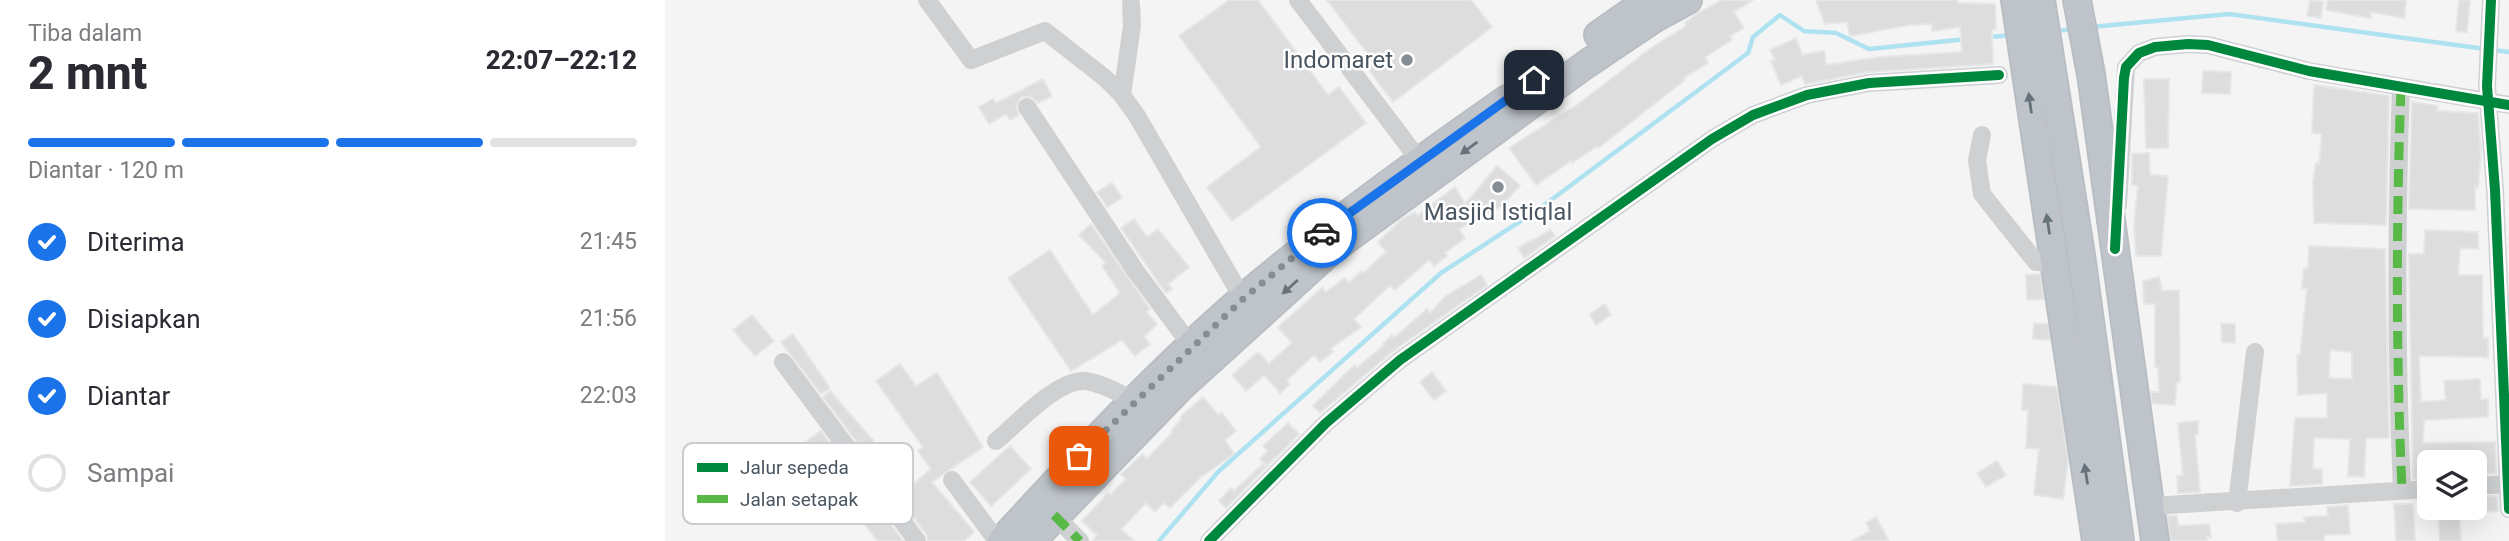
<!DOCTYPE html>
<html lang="id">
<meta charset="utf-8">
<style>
:root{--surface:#fff;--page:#f7f7f7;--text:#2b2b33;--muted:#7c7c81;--line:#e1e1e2;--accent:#1a73e8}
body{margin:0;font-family:Roboto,sans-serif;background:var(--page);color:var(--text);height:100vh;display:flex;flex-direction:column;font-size:26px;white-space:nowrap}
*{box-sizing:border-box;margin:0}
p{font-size:23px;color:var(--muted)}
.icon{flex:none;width:38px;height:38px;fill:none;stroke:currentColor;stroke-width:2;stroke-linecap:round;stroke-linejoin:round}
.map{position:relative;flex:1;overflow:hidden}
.panel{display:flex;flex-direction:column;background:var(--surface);width:665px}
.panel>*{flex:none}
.controls{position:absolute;left:1752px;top:450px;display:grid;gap:14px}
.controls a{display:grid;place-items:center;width:70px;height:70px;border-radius:10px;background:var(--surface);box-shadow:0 7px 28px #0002;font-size:35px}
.pin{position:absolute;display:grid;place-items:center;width:60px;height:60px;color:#fff;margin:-30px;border-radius:14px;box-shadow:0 4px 10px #0006}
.courier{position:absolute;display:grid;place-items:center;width:70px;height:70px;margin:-35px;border:5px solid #1a73e8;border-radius:50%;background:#fff;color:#222;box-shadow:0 2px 9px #0007}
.head em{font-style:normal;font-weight:800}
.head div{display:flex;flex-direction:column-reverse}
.head{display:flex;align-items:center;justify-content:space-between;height:119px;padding:0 28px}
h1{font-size:46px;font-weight:800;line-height:52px}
.bar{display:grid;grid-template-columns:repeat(4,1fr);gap:10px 7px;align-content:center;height:84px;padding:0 28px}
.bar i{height:9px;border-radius:5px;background:var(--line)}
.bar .on{background:var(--accent)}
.bar p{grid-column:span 4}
ol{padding:0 28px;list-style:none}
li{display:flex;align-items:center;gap:21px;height:77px}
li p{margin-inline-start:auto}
li .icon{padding:7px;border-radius:50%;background:var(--accent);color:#fff;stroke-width:4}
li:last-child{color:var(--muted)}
li i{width:38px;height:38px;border:4px solid var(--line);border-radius:50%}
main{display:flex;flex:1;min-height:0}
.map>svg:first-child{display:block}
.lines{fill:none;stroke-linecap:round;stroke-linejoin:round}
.stream{stroke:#aee2f0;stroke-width:4.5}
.building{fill:#ddddde;stroke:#e5e6e7;stroke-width:2;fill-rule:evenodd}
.highway-casing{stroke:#b9bec3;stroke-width:30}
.minor{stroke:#ced0d2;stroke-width:18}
.highway{stroke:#bec4c9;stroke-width:26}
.quiet{stroke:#58b947;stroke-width:9;stroke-dasharray:18 9;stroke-linecap:butt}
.cycleway-casing{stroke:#fff;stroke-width:15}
.cycleway{stroke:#00873e;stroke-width:10}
.oneway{fill:#67727b}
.done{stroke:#868d94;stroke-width:7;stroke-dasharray:0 12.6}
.route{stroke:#1a73e8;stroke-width:9}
.poi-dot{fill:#868d94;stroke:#fff;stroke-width:2.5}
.labels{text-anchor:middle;stroke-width:5;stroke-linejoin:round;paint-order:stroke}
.poi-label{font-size:24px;fill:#4a5661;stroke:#fff;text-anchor:end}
.key{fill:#fff;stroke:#c9ccd0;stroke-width:2}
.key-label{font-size:19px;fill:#4a5661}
</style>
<main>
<section class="panel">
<div class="head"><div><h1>2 mnt</h1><p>Tiba dalam</p></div><em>22:07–22:12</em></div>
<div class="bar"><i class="on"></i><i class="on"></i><i class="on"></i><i></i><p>Diantar · 120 m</p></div>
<ol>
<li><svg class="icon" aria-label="check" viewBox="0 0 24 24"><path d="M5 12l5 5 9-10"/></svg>Diterima<p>21:45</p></li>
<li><svg class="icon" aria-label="check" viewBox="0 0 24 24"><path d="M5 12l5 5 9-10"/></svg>Disiapkan<p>21:56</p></li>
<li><svg class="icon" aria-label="check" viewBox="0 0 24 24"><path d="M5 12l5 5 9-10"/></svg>Diantar<p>22:03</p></li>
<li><i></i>Sampai</li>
</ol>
</section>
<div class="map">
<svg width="1844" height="541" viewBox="0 0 1844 541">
<rect width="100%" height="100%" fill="#f4f4f4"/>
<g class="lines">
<g class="stream">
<path d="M1426 27 1564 14 1820 49"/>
<path d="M1391 31 1410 29"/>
<path d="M1325 37 1347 35"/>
<path d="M1828 50 1844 52"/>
<path d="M494 541 553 472 776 273 874 209 1083 53 1088 37 1115 15 1139 31 1171 33 1204 49 1302 39"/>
</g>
</g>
<g class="building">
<path d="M564 0H593L663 95 674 87 701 123 567 221 542 187 596 147 514 36Z"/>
<path d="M662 0H806L827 27 728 102 695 58 702 53Z"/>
<path d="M1057 0H1088L1069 12 1079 28 1065 36 1067 40 1040 57 1043 63 1019 78 1020 80 933 148 931 147 907 163 906 161 871 185 844 148 916 102 986 48 1021 26 1020 23 1033 13Z"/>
<path d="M1151 0H1292L1293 3 1330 4 1331 29 1327 30 1328 64 1203 72 1140 84 1137 76 1116 85 1106 61 1110 60 1105 50 1131 38 1137 55 1159 51 1161 65 1215 57 1297 52 1295 27 1267 31V24L1244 25 1185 36 1182 22 1160 24Z"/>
<path d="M1645 0 1658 2 1656 18 1642 16Z"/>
<path d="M1663 0H1741L1739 18 1706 12V18L1661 10Z"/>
<path d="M1794 0H1805L1802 32 1791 31Z"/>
<path d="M1538 71 1566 72 1565 94 1537 93Z"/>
<path d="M378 79 387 96 373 103 366 97H356L351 107 354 115 345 120 341 114 324 124 314 107 328 99 331 103Z"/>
<path d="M1479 79H1504L1503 148H1481Z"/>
<path d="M1649 85 1724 96 1721 225 1649 223 1648 181 1651 163 1654 164 1657 134 1647 133Z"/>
<path d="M1747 102 1773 106 1772 111 1813 113 1816 155 1813 188 1810 187V210L1744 209Z"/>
<path d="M1484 153 1485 175 1503 176 1496 256H1471L1469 225 1473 186 1467 185V154Z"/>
<path d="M832 166 855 185 837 206 794 229 800 238 780 253 782 256 769 266 764 260 730 290 725 285 689 319 696 327 665 349 668 352 655 362 649 355 622 380 625 384 615 393 599 375 581 391 567 375 593 352 604 364 627 343 613 327 657 288 661 292 680 278 684 283 696 271 698 273 721 252 713 242 736 220 750 212 752 216 790 187 800 204Z"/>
<path d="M447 183 457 198 442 207 432 192Z"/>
<path d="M469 219 482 237 493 229 524 267 503 284 507 289 501 293 456 228Z"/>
<path d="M426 224 485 309 481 312 492 324 479 337 485 344 470 356 457 340 406 371 343 278 385 250 428 315 455 293 437 266 441 263 414 235Z"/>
<path d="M886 230 890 236 859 258 853 248Z"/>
<path d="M1760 230 1813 232V249L1795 248 1793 275H1817L1818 338H1823V357L1754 356 1756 402 1781 400 1779 381 1815 379 1816 399H1823V417L1759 420 1758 443 1830 442 1831 473 1813 474 1812 462 1764 460V478L1748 479 1744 254H1759Z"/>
<path d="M1644 246 1720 249 1724 438H1701L1699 477 1683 476 1685 439 1649 438 1648 469H1657V484L1625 486 1630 418H1662V393L1633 395 1632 355H1635L1642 289 1637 288 1639 268H1643ZM1665 350 1687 352V379L1664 378Z"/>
<path d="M1375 274 1379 299 1362 300 1361 275Z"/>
<path d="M816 275 822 285 728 351 655 413 648 406 681 373 690 365 692 368 719 345 718 344 727 335 729 338 762 309 765 313 781 296Z"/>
<path d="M1494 277 1497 291 1514 290 1515 382H1512L1510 405 1487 403 1486 395V392H1494L1493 367H1490V304H1479L1478 281Z"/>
<path d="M940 304 946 315 931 325 925 314Z"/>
<path d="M87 315 109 341 90 356 68 330Z"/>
<path d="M1369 323 1383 324 1385 340 1368 339Z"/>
<path d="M1556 324H1570V343L1557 342Z"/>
<path d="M128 334 165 388 156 394 116 342Z"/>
<path d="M235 364 251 386 272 373 318 447 267 482 309 532 299 541H263L261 534 158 397 165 391 247 485 266 469 253 451 258 447 211 381Z"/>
<path d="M767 372 781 391 769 400 755 382Z"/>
<path d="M1358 384 1392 387 1403 459 1398 499 1369 495 1374 449 1361 448 1363 410H1357Z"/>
<path d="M538 397 553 415 557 413 571 431 560 440 569 454 536 477 505 508 499 503 490 512 481 503 456 529 469 541H428L432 535 417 521 443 493 445 495 461 479 456 474 478 454 482 459 507 433 506 431 517 419 515 417Z"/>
<path d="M1533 421V434H1530L1535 492 1513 493 1512 476 1518 475 1513 423Z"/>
<path d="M623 423 634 434 602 466 595 459 603 451 598 446Z"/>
<path d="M156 431 238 541H213L183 504 181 506 135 446Z"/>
<path d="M345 446 366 469 326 506 305 482Z"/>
<path d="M1332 461 1341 475 1321 487 1312 473Z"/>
<path d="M598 464 601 467 561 508 554 501 566 488 569 491Z"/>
<path d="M1832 496 1833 511 1817 512 1816 500H1820V497Z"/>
<path d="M1729 504H1748L1750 541H1731Z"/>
<path d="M1683 505 1685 534 1659 535V541H1613L1611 524 1640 522 1639 517 1663 516 1662 507Z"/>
<path d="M1794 510 1796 541H1775L1773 511Z"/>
<path d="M1503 516H1512L1513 526 1544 524 1546 537H1542L1543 541H1505Z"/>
<path d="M1211 517 1224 541H1187L1205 531 1201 523Z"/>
</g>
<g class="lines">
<defs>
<g id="highway">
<path d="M1350 0 1431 541"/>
<path d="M1376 0 1416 255 1455 541"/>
<path d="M1412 0 1426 74 1490 541"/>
<path d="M933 35 983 0"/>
<path d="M336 541C413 457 493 371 579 297 663 226 752 162 842 99"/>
<path d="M367 541 516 387 668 249 920 65 990 18 1023 0"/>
</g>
</defs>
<use href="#highway" class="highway-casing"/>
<g class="minor">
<path d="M262 0 306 60 380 31 440 78 457 95 472 116 578 299"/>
<path d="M633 0 754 160"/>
<path d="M1826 0 1822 86 1830 190 1844 509"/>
<path d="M1736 88C1731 223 1731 356 1737 490"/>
<path d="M457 95 467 26 466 4"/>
<path d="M362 107 470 270 527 347"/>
<path d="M1317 135 1312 160 1317 194 1371 262H1389"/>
<path d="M1453 205 1461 67 1474 53 1490 47 1523 44 1543 45 1644 71 1844 105"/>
<path d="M118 362 252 541"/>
<path d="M331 441C352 424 392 379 420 381 437 383 455 393 470 402"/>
<path d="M287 480 332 541"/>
<path d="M1810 486 1842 484"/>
<path d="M1572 503 1590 352"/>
<path d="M1486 506 1764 489"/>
<path d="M389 515 415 541"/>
<path d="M544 541 661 423 735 360 1047 139 1088 115 1142 95 1204 83 1334 75"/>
</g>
<use href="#highway" class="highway"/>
<g class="quiet">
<path d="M1736 88C1731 223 1731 356 1737 490"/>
<path d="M389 515 415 541"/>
</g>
<defs>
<g id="cycleway">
<path d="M1826 0 1822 86 1830 190 1844 509"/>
<path d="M1450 249 1459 78 1461 67 1474 53 1490 47 1523 44 1543 45 1644 71 1844 105"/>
<path d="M544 541 661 423 735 360 1047 139 1088 115 1142 95 1204 83 1334 75"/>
</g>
</defs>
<use href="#cycleway" class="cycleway-casing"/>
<use href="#cycleway" class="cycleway"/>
</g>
<defs><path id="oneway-solid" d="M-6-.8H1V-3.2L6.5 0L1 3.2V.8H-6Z" transform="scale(1.75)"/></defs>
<g class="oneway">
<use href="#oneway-solid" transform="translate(1365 103) rotate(-98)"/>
<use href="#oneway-solid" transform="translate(804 148) rotate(144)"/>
<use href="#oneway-solid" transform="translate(1383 224) rotate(-99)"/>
<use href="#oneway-solid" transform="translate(625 287) rotate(138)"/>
<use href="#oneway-solid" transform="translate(1421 474) rotate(-99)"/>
</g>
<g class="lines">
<path class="done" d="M414 456 578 299 657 233"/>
<path class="route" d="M657 233 869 80"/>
</g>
<g class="poi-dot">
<circle cx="742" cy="60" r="7"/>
<circle cx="833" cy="187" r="7"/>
</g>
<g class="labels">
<g class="poi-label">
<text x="728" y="68">Indomaret</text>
<text x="833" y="220" text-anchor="middle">Masjid Istiqlal</text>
</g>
</g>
<rect x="18" y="443" width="230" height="81" rx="10" class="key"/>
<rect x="32" y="463" width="31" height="9" fill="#00873e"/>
<rect x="32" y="495" width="31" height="8" fill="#58b947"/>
<g class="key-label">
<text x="75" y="474">Jalur sepeda</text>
<text x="75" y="506">Jalan setapak</text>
</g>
</svg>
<div class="controls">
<a><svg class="icon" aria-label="layers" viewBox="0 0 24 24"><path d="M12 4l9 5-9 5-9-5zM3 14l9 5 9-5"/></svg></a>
</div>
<div class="pin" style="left:414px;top:456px;background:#ea580c"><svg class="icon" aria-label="bag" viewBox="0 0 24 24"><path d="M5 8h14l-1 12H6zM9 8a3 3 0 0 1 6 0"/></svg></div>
<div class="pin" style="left:869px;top:80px;background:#1f2937"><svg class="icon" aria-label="home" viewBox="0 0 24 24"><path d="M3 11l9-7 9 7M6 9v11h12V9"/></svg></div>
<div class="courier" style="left:657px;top:233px"><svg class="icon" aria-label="car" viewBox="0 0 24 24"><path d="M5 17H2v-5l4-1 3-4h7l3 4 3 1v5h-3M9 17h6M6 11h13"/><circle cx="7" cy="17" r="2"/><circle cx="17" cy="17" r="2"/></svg></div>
</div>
</main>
